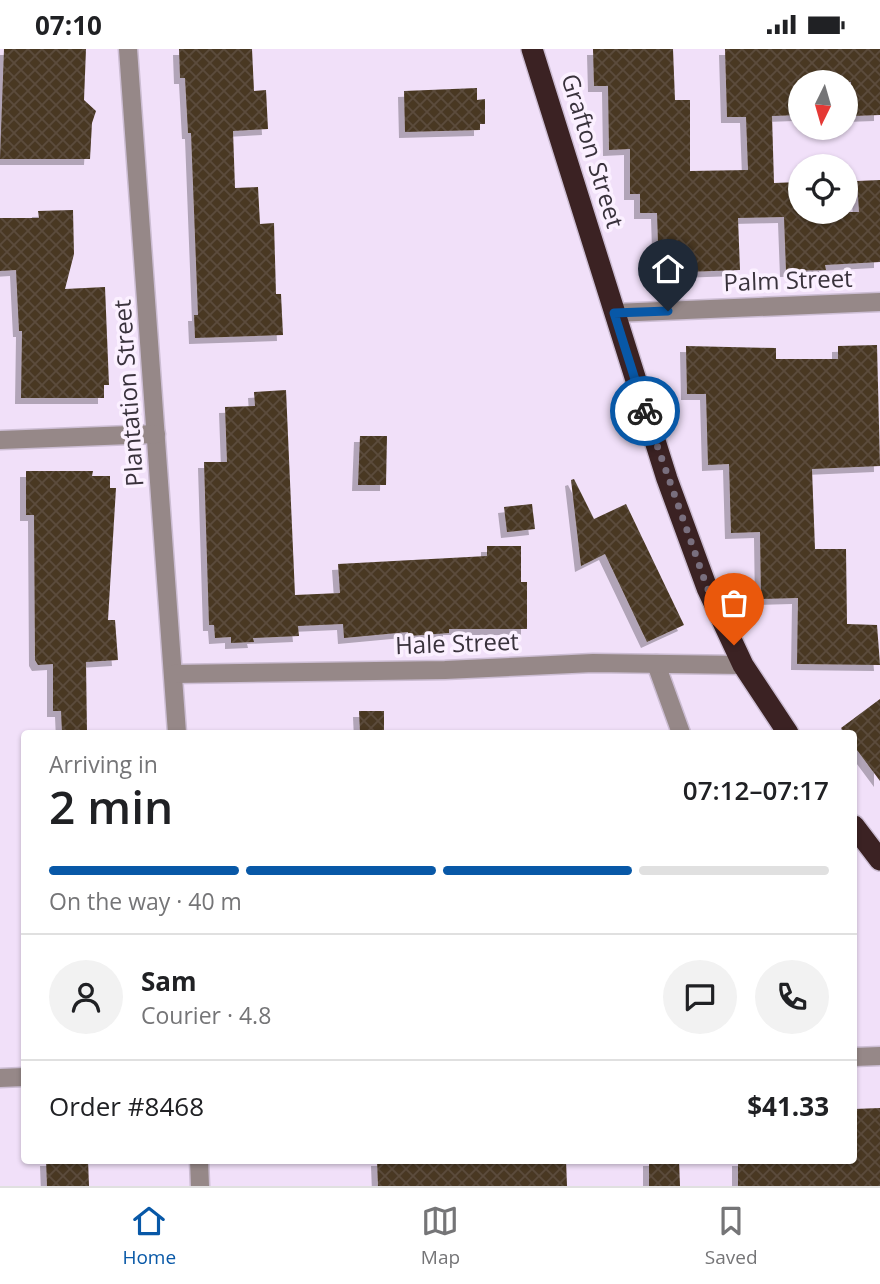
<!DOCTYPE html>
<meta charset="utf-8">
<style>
:root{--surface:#fff;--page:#f2f2f2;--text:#202124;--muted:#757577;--line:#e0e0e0;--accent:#0858a7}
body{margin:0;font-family:"Open Sans",sans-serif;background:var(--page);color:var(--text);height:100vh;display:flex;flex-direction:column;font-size:26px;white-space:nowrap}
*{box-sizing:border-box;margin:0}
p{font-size:23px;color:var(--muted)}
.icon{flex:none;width:38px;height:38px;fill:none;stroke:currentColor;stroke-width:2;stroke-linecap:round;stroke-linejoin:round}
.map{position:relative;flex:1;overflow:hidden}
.details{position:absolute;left:21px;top:681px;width:836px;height:434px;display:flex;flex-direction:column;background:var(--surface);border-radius:7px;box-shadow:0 2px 5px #0004}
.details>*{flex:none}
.needle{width:46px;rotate:185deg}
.tools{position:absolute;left:788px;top:21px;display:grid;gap:14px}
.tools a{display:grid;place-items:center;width:70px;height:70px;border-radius:50%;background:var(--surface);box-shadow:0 2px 5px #0004;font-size:35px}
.pin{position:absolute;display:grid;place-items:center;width:60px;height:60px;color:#fff;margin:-72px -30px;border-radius:50% 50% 50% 0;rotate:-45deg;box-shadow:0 0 7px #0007}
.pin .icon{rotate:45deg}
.courier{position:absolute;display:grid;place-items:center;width:70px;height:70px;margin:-35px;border:5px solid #0858a7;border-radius:50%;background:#fff;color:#222;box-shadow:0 2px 9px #0007}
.head em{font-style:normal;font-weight:600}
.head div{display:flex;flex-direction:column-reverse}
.head{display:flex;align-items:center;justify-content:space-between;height:119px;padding:0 28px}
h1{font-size:46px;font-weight:600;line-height:52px}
.bar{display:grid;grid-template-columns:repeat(4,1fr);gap:10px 7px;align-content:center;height:84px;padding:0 28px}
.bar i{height:9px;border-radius:5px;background:var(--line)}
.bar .selected{background:var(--accent)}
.bar p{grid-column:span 4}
.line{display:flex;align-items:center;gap:18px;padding:0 28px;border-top:2px solid var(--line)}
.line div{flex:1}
.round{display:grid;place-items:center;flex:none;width:74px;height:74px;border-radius:37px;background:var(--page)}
.status{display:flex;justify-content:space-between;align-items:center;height:49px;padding:0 35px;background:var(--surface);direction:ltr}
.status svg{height:19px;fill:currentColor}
.tabs{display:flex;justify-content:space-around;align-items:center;height:98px;border-top:2px solid var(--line);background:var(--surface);font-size:19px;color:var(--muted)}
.tabs a{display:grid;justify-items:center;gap:4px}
.tabs .selected{color:var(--accent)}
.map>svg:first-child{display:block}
.building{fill:url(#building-cross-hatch);filter:url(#shadow)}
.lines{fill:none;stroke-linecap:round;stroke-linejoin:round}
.minor-casing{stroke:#ccbdd3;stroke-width:21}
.highway-casing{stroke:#ccbdd3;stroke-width:24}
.minor{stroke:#968888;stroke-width:18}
.highway{stroke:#3b2223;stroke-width:21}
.done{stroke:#796f7e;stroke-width:7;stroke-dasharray:0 12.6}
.route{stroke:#0858a7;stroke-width:9}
.labels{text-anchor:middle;stroke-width:7;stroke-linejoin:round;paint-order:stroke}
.street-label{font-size:24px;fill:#39323c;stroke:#fbf0ff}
</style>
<div class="status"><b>07:10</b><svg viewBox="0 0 49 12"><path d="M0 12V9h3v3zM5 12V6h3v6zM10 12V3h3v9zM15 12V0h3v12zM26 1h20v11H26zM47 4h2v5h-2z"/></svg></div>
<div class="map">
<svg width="880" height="1137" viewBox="0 0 880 1137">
<defs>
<pattern id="building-cross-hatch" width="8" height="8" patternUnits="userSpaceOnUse" patternTransform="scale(1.75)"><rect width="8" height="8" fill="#483724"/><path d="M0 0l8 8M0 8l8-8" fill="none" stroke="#5b4c3c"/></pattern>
<filter id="shadow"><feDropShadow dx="-6" dy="6" stdDeviation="0" flood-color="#0004"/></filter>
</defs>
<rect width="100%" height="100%" fill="#f1e0f9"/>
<g class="building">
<path d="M4 0H86L84 51 96 62 92 74 90 110H0Z"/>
<path d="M179 0H252L254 42 266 41 268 80 233 82 235 139 258 138 260 175 274 174 276 245H281L283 286 195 289 194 266H198L191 84H188L185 29H180Z"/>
<path d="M593 0H673L675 51H690V122L748 121 746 68H727L725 0H880V66L852 67 851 33H800V66L772 67 774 134 800 133V163H859L857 132 880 131V213L825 216 826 221 786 222 784 168 738 169 740 221 659 224 657 164H640V145H630V100L609 101 608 37H594Z"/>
<path d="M477 39V51L485 50V75H480V81L405 83 404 42Z"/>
<path d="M73 161 74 205 65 240 105 238 109 336H104V349H21L22 282H19L16 221 0 222V169H39L38 162Z"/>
<path d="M877 296 880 417 812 420 815 500H846L847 575 877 576 880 616 797 615 798 549 761 550 760 483 731 484 729 415 708 416 706 345H687L686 297 776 299V310H838V297Z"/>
<path d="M286 341 295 546 340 544 338 515 487 507V497H521V533H527V580H449V584L409 587 408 583 344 589 343 575 298 577 299 587 253 589 254 593 231 594V588L215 589 214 576H209L204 413H227L225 358 255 357 254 343Z"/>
<path d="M360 387H387L386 436H358Z"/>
<path d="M26 422H93L92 427H110V439H116L108 571H115L118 611 86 613 87 684H62L61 662H53V615L38 616 35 611 34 466H26Z"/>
<path d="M574 430 594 470 626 455 684 576 647 593 605 505 581 517 571 431Z"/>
<path d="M532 455 535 480 507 483 504 458Z"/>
<path d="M880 650V732L854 697V684H845L841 679Z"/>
<path d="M359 662H384V684H360Z"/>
<path d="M880 1059V1137H738V1111H854V1060Z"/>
<path d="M46 1111H88L89 1137H47Z"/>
<path d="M377 1111H566L567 1137H378Z"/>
<path d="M649 1111H679L680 1137H649Z"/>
</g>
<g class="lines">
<defs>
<g id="minor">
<path d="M128 0 177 684"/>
<path d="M614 264 880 253"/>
<path d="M0 391 156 385"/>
<path d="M656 615 681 684"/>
<path d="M174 625 445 621 593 614 743 616"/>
<path d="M854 1008 880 1007"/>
<path d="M0 1029 24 1028"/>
<path d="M199 1111 200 1137"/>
</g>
<g id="highway">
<path d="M532 0 667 430 707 539 743 616 788 684"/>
<path d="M854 777 880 811"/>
</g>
</defs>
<use href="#minor" class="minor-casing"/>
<use href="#highway" class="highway-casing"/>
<use href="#minor" class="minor"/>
<use href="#highway" class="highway"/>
</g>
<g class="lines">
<path class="done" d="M645 362 707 538 734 596"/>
<path class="route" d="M645 362 614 264 668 262"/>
</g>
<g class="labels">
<g class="street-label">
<text transform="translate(592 102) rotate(73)" y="8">Grafton Street</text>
<text transform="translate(788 232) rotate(-2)" y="8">Palm Street</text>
<text transform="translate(129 344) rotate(-94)" y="8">Plantation Street</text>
<text transform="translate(457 595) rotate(-2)" y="8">Hale Street</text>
</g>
</g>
</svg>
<div class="tools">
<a><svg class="needle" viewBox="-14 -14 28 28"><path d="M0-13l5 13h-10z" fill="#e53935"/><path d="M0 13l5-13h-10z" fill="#757577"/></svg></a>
<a><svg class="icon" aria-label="locate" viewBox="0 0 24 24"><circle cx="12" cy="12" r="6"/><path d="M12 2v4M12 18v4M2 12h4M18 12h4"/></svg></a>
</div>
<div class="pin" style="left:734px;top:596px;background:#ea580c"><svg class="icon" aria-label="bag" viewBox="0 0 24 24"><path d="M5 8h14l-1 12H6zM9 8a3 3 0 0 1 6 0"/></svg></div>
<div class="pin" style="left:668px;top:262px;background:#1f2937"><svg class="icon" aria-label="home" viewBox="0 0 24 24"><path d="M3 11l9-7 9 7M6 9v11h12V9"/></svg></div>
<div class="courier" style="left:645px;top:362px"><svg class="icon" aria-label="bike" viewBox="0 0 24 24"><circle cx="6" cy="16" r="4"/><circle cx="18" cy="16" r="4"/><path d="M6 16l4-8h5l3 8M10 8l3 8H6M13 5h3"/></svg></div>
<section class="details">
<div class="head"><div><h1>2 min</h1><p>Arriving in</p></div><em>07:12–07:17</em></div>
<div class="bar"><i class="selected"></i><i class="selected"></i><i class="selected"></i><i></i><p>On the way · 40 m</p></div>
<div class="line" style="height:126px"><a class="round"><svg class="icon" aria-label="person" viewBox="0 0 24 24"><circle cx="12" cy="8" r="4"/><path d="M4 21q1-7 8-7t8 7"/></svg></a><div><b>Sam</b><p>Courier · 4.8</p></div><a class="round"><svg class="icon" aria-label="chat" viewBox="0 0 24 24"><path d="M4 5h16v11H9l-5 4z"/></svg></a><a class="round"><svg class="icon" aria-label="phone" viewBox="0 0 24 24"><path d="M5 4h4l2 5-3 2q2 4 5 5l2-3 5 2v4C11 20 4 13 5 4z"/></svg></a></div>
<div class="line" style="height:91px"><div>Order #8468</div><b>$41.33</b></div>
</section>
</div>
<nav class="tabs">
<a class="selected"><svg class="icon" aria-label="home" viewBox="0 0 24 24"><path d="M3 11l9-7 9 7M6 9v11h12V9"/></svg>Home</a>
<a><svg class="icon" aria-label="map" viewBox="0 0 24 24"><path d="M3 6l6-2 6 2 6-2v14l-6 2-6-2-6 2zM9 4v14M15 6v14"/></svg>Map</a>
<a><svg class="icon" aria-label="saved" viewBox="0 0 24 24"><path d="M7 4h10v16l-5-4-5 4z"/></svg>Saved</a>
</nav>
